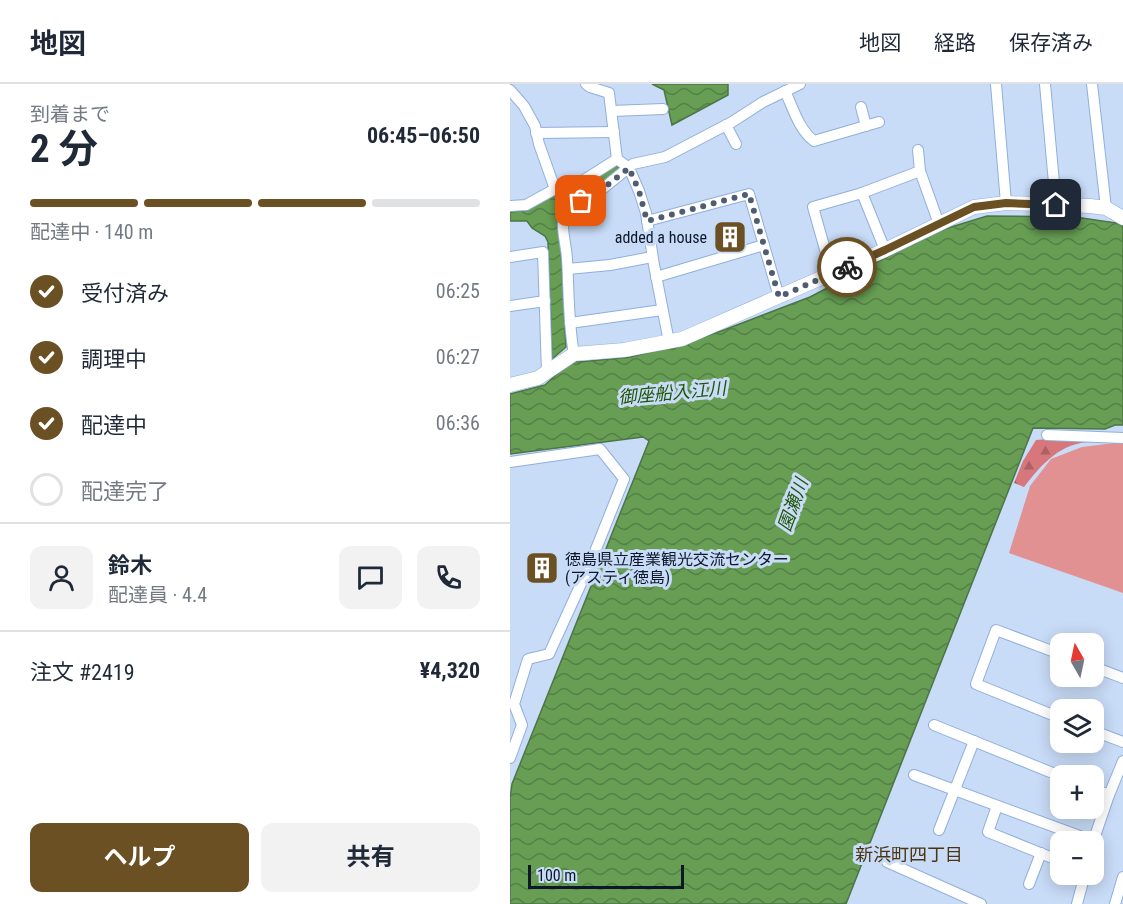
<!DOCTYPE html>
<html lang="ja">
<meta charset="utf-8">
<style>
:root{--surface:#fff;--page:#f2f2f3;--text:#1f2937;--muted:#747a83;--line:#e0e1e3;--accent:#6b5023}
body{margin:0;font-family:"Roboto Condensed","Noto Sans JP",sans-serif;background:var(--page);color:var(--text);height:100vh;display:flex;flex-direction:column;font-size:22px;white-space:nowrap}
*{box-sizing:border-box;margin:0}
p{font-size:20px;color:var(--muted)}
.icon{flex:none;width:33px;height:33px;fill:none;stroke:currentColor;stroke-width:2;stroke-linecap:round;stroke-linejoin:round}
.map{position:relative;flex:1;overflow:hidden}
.side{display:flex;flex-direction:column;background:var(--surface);width:510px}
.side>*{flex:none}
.needle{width:39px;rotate:351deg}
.tools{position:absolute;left:540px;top:549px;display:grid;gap:12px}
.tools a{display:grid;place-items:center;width:54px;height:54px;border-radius:12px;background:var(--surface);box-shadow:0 3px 15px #0003;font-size:30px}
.scale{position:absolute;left:18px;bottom:15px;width:156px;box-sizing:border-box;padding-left:6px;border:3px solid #0e1829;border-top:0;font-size:16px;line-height:21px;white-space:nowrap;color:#0e1829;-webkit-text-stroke:4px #c8dbf7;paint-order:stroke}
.pin{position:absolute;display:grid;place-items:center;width:51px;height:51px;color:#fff;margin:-26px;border-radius:12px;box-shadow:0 3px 9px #0006}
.courier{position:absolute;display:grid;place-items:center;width:60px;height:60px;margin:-30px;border:4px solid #6b5023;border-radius:50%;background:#fff;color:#222;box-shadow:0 2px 8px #0007}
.summary em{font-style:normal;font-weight:700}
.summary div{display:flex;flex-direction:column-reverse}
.summary{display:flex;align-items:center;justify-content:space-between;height:102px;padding:0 30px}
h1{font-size:39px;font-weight:700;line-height:45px}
.bar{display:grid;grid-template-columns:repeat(4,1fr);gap:9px 6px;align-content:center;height:72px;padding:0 30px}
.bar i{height:8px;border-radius:4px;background:var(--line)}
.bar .selected{background:var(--accent)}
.bar p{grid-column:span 4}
.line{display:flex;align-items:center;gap:15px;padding:0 30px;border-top:2px solid var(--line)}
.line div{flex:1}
.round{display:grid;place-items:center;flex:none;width:63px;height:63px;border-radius:12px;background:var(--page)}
ol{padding:0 30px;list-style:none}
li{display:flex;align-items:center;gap:18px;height:66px}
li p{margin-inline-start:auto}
li .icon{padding:6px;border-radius:50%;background:var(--accent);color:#fff;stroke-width:4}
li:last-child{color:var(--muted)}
li i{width:33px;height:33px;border:3px solid var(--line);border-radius:50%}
.action{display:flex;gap:12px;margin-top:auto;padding:12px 30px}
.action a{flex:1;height:69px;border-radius:12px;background:var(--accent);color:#fff;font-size:24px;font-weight:700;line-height:69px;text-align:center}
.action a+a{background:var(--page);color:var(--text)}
header{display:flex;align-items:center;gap:36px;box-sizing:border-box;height:84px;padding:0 30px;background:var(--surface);border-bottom:2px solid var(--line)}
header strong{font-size:28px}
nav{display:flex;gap:33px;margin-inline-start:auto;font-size:21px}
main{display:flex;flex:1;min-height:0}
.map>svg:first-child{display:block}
.forest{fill:url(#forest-firs)}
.pitch{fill:#e29193}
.water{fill:url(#water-waves);stroke:#4c7647;stroke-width:1.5}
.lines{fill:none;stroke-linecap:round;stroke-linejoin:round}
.minor-casing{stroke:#91afdb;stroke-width:12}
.tertiary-casing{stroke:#91afdb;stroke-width:15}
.minor{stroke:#fff;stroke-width:10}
.tertiary{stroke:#fff;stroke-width:14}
.done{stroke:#4f5c71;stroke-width:6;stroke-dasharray:0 10.8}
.route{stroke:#6b5023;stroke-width:8}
.labels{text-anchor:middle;stroke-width:6;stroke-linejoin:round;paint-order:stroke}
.poi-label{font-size:16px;fill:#0e1829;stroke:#c8dbf7;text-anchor:end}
.water-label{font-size:18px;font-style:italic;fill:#1f5505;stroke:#c8dbf7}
.neighbourhood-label{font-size:18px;fill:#4a3510;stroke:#c8dbf7}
</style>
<header>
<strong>地図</strong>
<nav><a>地図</a><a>経路</a><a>保存済み</a></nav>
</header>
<main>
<section class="side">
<div class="summary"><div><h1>2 分</h1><p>到着まで</p></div><em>06:45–06:50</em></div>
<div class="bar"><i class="selected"></i><i class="selected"></i><i class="selected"></i><i></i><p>配達中 · 140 m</p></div>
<ol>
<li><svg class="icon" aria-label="check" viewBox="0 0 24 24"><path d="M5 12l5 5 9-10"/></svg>受付済み<p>06:25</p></li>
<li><svg class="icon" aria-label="check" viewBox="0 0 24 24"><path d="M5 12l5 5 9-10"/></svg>調理中<p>06:27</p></li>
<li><svg class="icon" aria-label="check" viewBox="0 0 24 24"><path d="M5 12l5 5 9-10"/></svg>配達中<p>06:36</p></li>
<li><i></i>配達完了</li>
</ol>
<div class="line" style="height:108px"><a class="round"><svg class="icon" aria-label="person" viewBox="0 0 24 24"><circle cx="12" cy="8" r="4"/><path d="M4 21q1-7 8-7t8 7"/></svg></a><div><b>鈴木</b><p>配達員 · 4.4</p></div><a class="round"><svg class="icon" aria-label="chat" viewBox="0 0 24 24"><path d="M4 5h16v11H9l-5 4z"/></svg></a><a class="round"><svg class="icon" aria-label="phone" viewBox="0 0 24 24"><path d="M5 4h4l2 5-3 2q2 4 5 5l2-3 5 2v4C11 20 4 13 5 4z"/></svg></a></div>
<div class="line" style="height:78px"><div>注文 #2419</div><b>¥4,320</b></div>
<div class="action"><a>ヘルプ</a><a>共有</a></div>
</section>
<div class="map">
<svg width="613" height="820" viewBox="0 0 613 820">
<defs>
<pattern id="forest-firs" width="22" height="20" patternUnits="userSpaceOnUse" patternTransform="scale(1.5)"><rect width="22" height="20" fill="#d7777b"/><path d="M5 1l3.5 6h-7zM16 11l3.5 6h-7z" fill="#ad6165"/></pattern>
<pattern id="water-waves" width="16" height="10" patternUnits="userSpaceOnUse" patternTransform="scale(1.5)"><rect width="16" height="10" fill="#679e54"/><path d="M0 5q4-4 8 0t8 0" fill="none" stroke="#538046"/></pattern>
</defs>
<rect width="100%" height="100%" fill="#c8dbf7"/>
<path class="forest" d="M551 354 578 355 582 358C551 358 532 380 514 403L504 399 513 377 526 356Z"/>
<path class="pitch" d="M613 358V509L499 469 520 402 541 375 572 363Z"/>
<g class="water">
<path d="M142 0H218V11L162 41 154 6Z"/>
<path d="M106 81 111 86 92 101 53 121 49 126 56 263 42 275 38 158 35 152 22 144 17 137H0V128L17 126 47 107Z"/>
<path d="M477 132 565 133 613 140V341H605L595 345 523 344 336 820H0V714L2 700 139 357 133 353 0 370V310L35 301 49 288 65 277 69 278 121 273 184 256 214 246 300 213 425 148Z"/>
</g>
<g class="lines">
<defs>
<g id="minor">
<path d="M76 0 80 3 99 9 107 75 119 84 129 107 136 129 144 181 159 258"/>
<path d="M486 0 496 119"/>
<path d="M535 0 546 121"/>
<path d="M582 0 596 124"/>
<path d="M0 6 14 22 25 42 29 60 45 105"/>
<path d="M275 7C283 24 289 46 304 57L369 38"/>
<path d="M351 23 356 42"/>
<path d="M102 27 153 25"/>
<path d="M216 41 226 60"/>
<path d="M26 49 104 48"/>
<path d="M408 66 410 87"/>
<path d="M352 109 375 166"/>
<path d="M0 122 16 121 45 105 74 96 107 75"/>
<path d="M137 137 239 110 269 213"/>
<path d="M0 173 33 168 37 288"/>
<path d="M58 185 100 181 142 173"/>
<path d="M322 190 303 123 352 109 410 87 429 140"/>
<path d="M146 193 254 161"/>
<path d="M0 222 35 217"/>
<path d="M60 239 152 226"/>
<path d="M64 270C58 238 59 207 57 175 56 158 49 140 56 124L86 110 123 80 155 73 222 38 253 18 290 0"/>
<path d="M537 351 613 354"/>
<path d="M0 378 90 365 114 395 80 480 39 570 18 575 4 620 12 641 0 674"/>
<path d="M550 570 486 546 466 600 550 634"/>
<path d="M584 583 613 594"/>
<path d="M424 641 550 692"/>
<path d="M584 647 613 658"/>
<path d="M404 691 583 757"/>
<path d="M584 705 599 711"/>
<path d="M487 722 478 748 550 777"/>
<path d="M429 746 464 657"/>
<path d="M583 758 599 711 613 677"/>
<path d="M377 778 471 820"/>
<path d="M519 800 531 769"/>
<path d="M567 820 575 790"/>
<path d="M605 820 613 793"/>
</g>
<path id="tertiary" d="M0 301 28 294 64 270 114 266 172 255 375 166 464 123 496 119 580 122 596 124 613 134"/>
</defs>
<use href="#minor" class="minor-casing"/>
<use href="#tertiary" class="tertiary-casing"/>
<use href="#minor" class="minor"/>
<use href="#tertiary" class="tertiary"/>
</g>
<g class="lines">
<path class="done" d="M71 117 86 110 119 84 129 107 137 137 239 110 269 213 337 183"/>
<path class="route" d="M337 183 375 166 464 123 496 119 546 121"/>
</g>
<defs>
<symbol id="building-square" viewBox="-11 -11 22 22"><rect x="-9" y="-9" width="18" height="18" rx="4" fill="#6b5023" stroke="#c8dbf7"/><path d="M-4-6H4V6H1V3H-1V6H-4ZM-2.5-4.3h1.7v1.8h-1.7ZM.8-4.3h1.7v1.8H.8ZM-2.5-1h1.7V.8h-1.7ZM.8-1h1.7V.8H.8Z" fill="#fff"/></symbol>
</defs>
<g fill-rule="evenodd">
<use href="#building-square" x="201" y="134" width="38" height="38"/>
<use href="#building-square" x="13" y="465" width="38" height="38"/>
</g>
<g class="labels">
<g class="poi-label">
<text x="197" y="159">added a house</text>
<text x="55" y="481" text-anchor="start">徳島県立産業観光交流センター<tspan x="55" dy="18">(アスティ徳島)</tspan></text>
</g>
<g class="water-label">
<text transform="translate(162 309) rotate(-5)" y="6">御座船入江川</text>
<text transform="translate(283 421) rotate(-70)" y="6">園瀬川</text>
</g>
<g class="neighbourhood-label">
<text x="399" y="777">新浜町四丁目</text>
</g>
</g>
</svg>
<div class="tools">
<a><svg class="needle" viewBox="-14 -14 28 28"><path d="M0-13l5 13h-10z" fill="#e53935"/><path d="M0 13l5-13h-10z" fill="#747a83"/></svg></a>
<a><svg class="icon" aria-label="layers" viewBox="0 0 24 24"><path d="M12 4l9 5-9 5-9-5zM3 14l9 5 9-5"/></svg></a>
<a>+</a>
<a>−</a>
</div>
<div class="scale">100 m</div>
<div class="pin" style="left:71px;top:117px;background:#ea580c"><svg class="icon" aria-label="bag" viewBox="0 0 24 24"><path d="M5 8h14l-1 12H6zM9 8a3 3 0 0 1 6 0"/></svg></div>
<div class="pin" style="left:546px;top:121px;background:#1f2937"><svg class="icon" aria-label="home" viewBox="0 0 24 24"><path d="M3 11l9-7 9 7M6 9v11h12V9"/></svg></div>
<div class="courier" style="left:337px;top:183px"><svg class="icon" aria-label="bike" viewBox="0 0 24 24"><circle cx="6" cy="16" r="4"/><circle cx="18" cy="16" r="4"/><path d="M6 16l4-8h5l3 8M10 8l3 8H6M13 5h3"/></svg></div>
</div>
</main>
